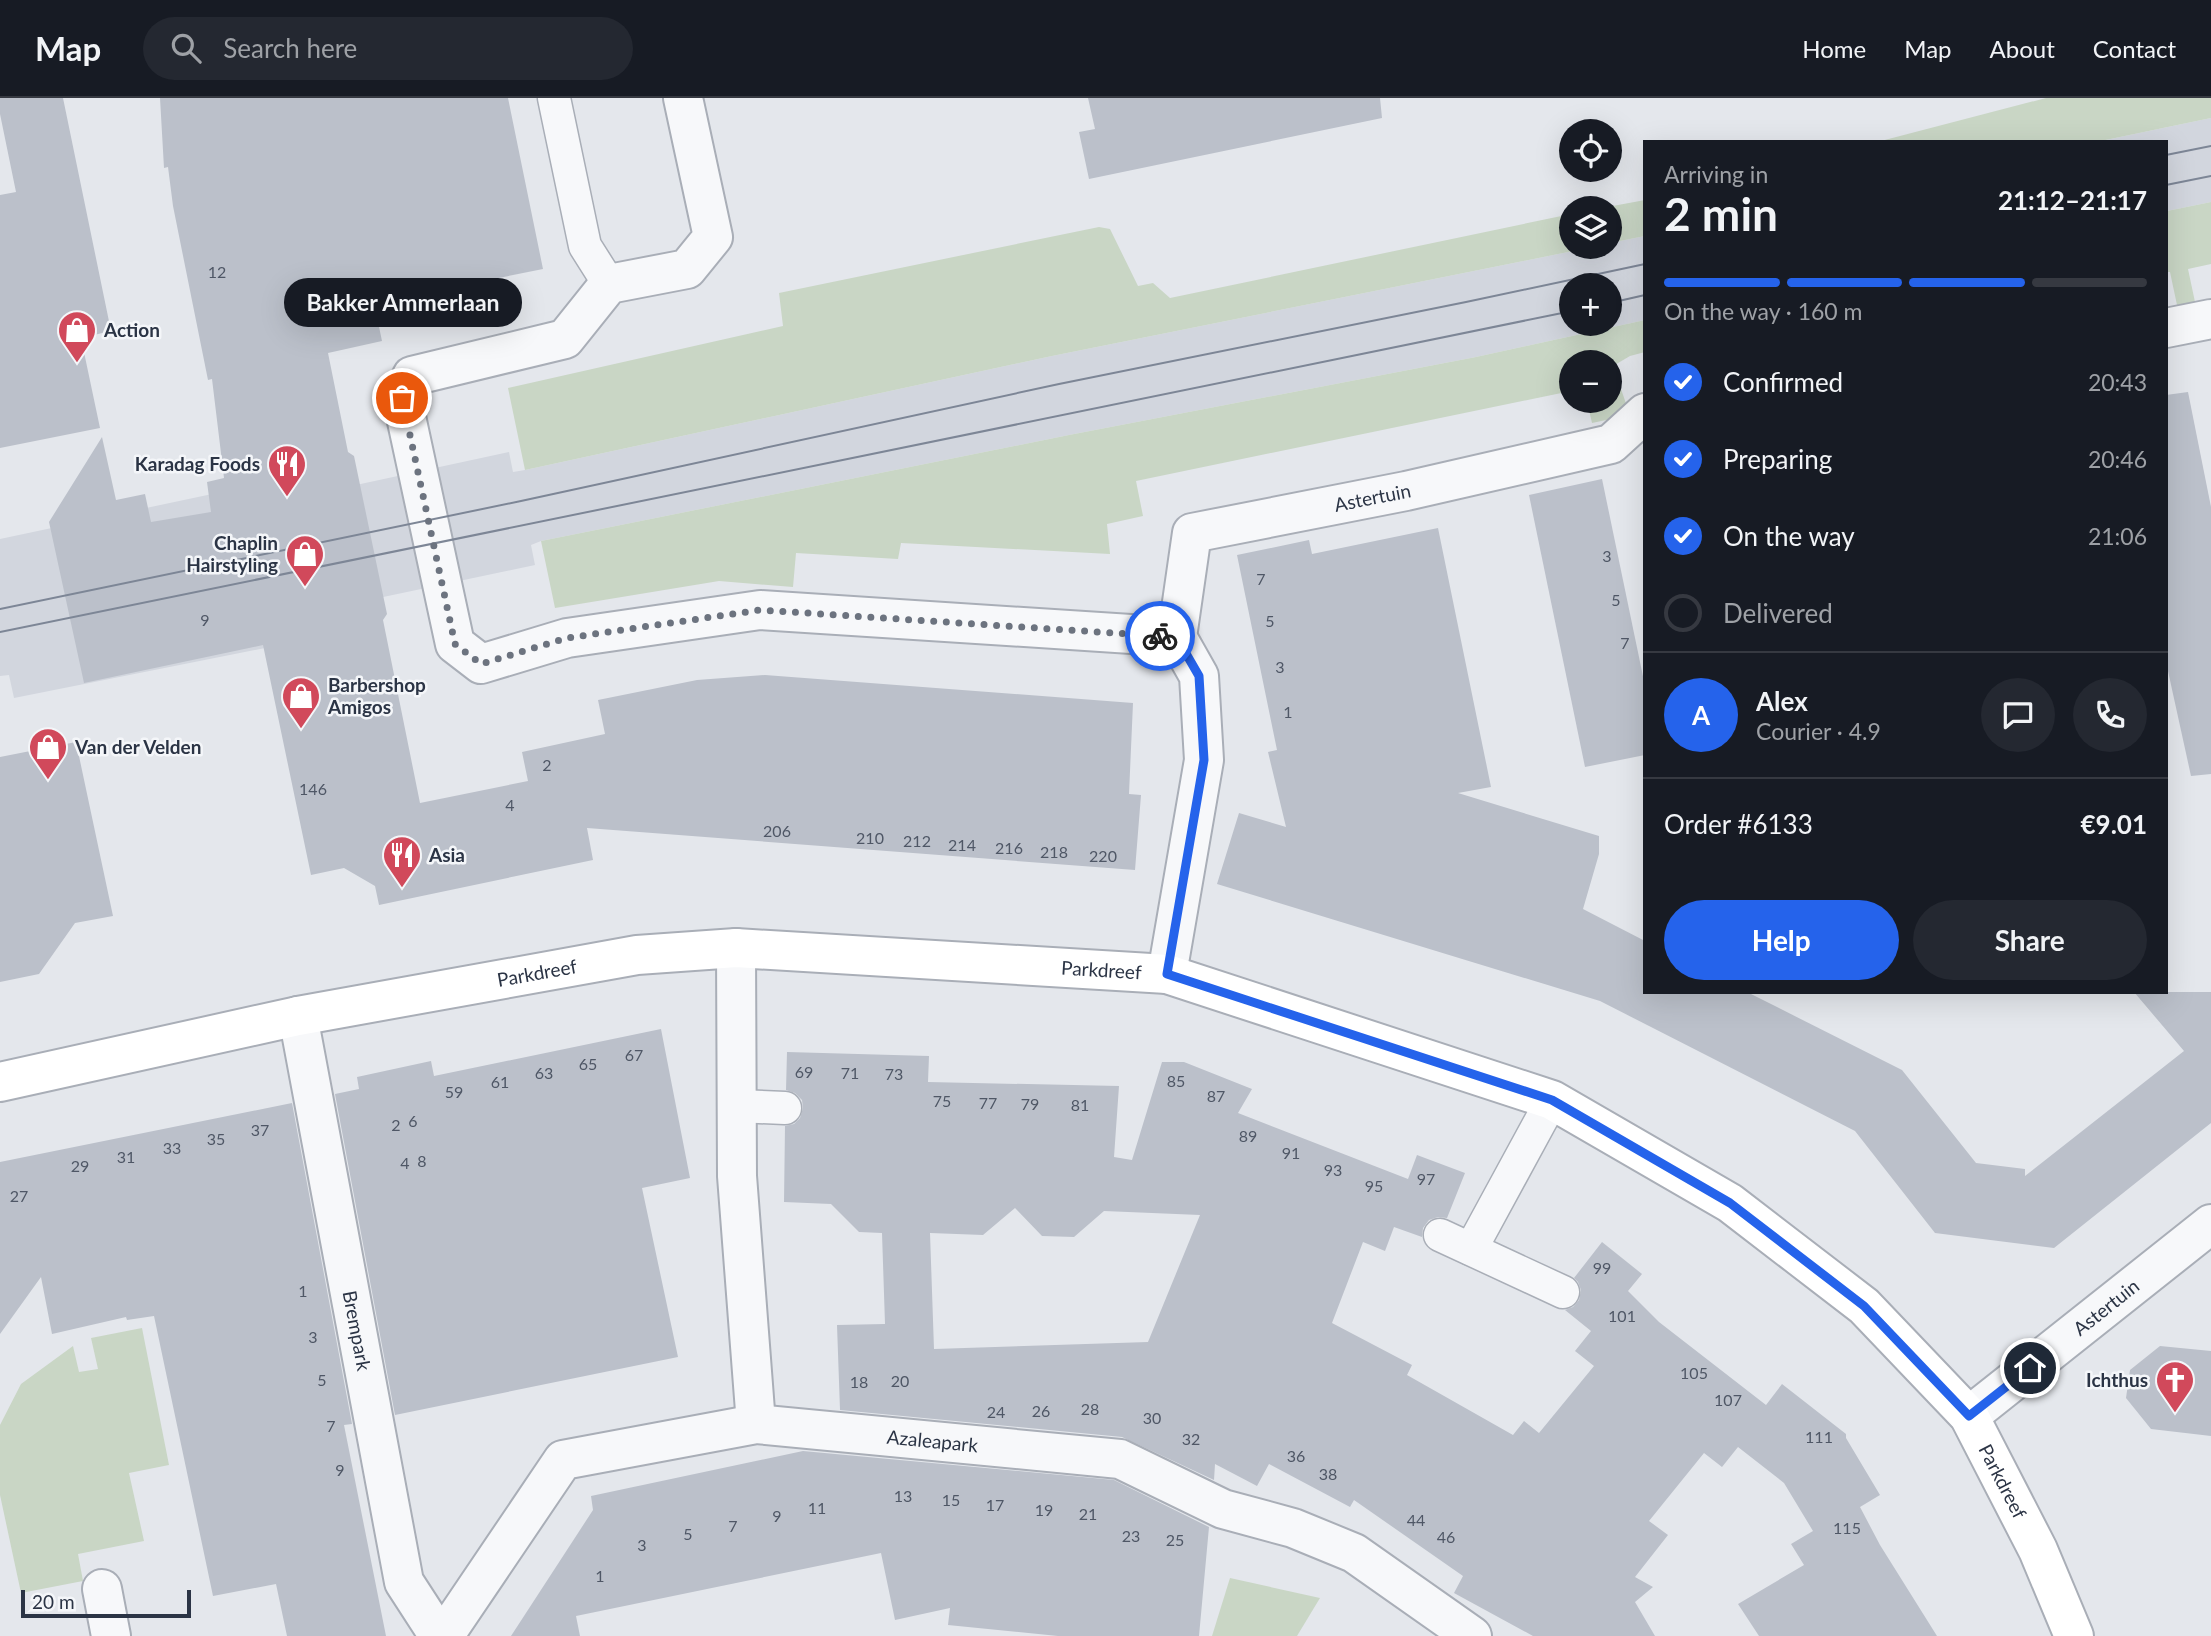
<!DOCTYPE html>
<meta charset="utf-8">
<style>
:root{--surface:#171b24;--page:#242831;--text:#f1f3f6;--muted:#9ea1a6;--line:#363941;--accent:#2563eb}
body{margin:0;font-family:Lato,sans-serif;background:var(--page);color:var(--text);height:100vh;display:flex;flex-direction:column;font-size:26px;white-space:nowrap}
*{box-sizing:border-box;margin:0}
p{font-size:23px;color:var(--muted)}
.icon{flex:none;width:38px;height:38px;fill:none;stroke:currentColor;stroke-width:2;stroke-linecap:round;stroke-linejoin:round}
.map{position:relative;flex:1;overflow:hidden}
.side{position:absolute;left:1643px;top:42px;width:525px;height:854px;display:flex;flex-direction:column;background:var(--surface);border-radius:0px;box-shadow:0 7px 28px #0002}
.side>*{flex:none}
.buttons{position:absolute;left:1559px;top:21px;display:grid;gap:14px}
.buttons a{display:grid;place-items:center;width:63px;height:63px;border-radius:50%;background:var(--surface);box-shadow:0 7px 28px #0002;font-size:35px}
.scale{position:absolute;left:21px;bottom:18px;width:170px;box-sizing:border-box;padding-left:7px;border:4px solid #2b3445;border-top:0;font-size:19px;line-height:24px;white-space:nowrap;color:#2b3445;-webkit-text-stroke:5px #f4f6f9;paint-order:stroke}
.pin{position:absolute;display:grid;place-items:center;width:60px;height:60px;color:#fff;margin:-30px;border:4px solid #fff;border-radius:50%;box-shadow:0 2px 7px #0007}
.courier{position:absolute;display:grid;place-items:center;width:70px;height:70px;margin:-35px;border:5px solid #2563eb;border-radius:50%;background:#fff;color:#222;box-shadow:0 2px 9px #0007}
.bubble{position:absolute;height:49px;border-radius:24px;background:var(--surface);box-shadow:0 7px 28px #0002;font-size:23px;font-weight:700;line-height:49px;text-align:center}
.summary em{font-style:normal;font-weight:700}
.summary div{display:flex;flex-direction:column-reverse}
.summary{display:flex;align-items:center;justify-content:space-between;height:119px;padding:0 21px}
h1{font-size:46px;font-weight:700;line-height:52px}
.bar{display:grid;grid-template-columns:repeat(4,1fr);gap:10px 7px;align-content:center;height:84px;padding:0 21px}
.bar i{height:9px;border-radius:5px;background:var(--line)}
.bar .selected{background:var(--accent)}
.bar p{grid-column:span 4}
.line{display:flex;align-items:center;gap:18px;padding:0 21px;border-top:2px solid var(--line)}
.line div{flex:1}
.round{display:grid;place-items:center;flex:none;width:74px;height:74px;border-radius:37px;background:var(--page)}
ol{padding:0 21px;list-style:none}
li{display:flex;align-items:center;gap:21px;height:77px}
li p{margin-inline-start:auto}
li .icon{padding:7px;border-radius:50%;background:var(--accent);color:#fff;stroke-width:4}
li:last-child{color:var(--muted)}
li i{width:38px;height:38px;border:4px solid var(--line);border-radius:50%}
.primary-button{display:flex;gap:14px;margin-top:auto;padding:14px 21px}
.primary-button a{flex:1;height:80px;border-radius:42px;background:var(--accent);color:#fff;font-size:28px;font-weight:700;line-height:80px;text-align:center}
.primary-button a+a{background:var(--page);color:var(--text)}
header{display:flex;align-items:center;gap:42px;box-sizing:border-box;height:98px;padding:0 35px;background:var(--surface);border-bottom:2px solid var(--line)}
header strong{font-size:33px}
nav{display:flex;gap:38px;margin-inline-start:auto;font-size:24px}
.search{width:490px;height:63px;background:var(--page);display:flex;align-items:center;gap:18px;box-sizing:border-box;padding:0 24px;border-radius:38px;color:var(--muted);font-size:26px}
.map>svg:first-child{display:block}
.built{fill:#d2d6de;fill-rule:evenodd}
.green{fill:#c9d6c5}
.building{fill:#bbc0ca;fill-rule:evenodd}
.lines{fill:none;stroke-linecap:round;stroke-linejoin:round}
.lane-casing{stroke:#a9aeb7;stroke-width:35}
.street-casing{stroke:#a9aeb7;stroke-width:42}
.secondary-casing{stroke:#a9aeb7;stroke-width:42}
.lane{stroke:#f7f8fa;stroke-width:32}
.street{stroke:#f7f8fa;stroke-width:38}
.secondary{stroke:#fff;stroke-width:38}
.tram{stroke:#7d8696;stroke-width:2}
.done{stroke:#6c737f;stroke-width:7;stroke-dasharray:0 12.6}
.route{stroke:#2563eb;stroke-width:9}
.labels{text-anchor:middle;stroke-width:5;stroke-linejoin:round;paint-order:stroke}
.number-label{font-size:16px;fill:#4f5766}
.poi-label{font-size:19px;font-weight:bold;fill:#2b3445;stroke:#f4f6f9;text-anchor:start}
.street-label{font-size:19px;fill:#2b3445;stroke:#f4f6f9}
</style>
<header>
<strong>Map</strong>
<div class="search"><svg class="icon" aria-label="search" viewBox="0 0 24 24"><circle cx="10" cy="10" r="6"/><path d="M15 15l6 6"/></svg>Search here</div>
<nav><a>Home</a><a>Map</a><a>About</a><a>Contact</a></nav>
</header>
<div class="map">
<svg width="2211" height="1538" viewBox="0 0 2211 1538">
<rect width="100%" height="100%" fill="#e4e7ec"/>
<g class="built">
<path d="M2211 20V104L2167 113 2166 44H2096Z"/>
<path d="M1645 138V222L1476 259 1069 337 541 443 531 447 535 467 260 525 265 550 14 600 9 577 0 578V441L231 392 236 413 509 354 513 374 525 372 1052 258 1593 149H1610V145ZM1572 187H1610V226H1572Z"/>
</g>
<g class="green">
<path d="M2046 0H2211V20L2096 44H1877Z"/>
<path d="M1645 102V138L1610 145V110H1602Z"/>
<path d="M2211 104V166L2188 171 2195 204 2177 207 2170 174H2167V113Z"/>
<path d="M1571 116 1572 149H1593L1052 258 525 372 508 290 783 228 779 195 1099 129 1110 131 1138 188 1153 185 1170 200Z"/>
<path d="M1645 222V254L1630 258 1613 268 1630 317 1592 325 1587 303H1610V264H1572L1571 293 1136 383 1143 418 1107 426 1110 456 901 445 898 461 796 455 793 489 719 483 555 510 541 443 1069 337 1476 259Z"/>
<path d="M142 1230 169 1367 129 1375 144 1443 78 1456 83 1483 21 1495 0 1397V1327L21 1286 73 1248 79 1274 98 1271 91 1240Z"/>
<path d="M1230 1480 1320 1500 1297 1538H1212Z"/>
</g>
<g class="building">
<path d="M0 0H63L111 233 81 240 100 330 0 350V97L16 94 0 16Z"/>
<path d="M160 0H508L543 171 374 205 382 243 328 255 348 354 354 358 387 516 383 522 420 705 528 683 522 654 605 636 598 602 697 582 765 577 1133 605 1129 696 1141 697 1135 772 587 730 593 762 379 807 375 788 344 770 311 777 263 547 84 585 49 424 102 339 116 402 145 396 151 424 211 414 207 384 224 380 212 281 208 282 173 108 168 69 164 70Z"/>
<path d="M1088 0H1380L1382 20 1089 81 1079 34 1095 31Z"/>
<path d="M2188 294 2211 409V676L2191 678 2166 564V297Z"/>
<path d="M1602 381 1645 588V657L1585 669 1529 397Z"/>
<path d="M1438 430 1491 689 1458 695 1599 738V756L1583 811 1645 843V894H1747L1902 972 1976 1065 2025 1071V1078L2184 953 2134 894H2211V1025L2054 1150 1935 1135 1855 1033 1600 903 1217 786 1239 715 1286 729 1268 654 1277 652 1237 457 1309 442 1312 456Z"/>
<path d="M76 644 113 818 75 825 39 876 0 884V659Z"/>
<path d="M661 931 690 1080 642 1090 678 1259 395 1317 335 996 359 991 357 979 431 963 434 978Z"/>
<path d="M787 954 929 958 928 984 1119 988 1114 1059 1132 1062 1162 964H1184L1252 991 1238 1015 1408 1081 1417 1057 1465 1075 1447 1120 1438 1119 1429 1122 1423 1130 1422 1139 1394 1129 1385 1153 1363 1144 1332 1225 1412 1267 1407 1277 1513 1337 1524 1323 1539 1335 1594 1268 1575 1253 1591 1233 1565 1212 1573 1209 1579 1202 1581 1192 1578 1184 1574 1180 1602 1144 1642 1176 1628 1193 1659 1224 1766 1307 1782 1286 1846 1336V1340L1880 1397 1860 1409 1880 1447 1937 1538H1759L1738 1506 1804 1467 1791 1446 1813 1433 1784 1385 1738 1349 1722 1369 1704 1355 1649 1423 1668 1437 1635 1479 1653 1489 1635 1504 1655 1538H1533L1454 1495 1463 1478 1354 1402 1350 1409 1269 1366 1257 1388 1215 1366 1214 1382 1122 1339 840 1312 837 1227 885 1226 882 1135 859 1134 831 1106 784 1104 785 1028 794 1026 800 1020 803 1010 802 1002 795 995 786 992ZM1015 1110 1042 1138 1074 1139 1104 1113 1200 1117 1148 1244 934 1251 930 1135 983 1137Z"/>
<path d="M292 1005 352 1326 344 1327 386 1538H287L276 1486 213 1498 154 1218 127 1222 126 1219 52 1236 41 1179 0 1236V1064Z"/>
<path d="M2160 1248 2211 1253V1338L2151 1331 2126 1300 2130 1272Z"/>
<path d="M803 1353 1114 1382 1209 1429 1199 1538H1058L948 1527 950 1510 895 1522 881 1455 576 1518 580 1538H511L593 1412 591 1398Z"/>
</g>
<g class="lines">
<defs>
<g id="lane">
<path d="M554 0 585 148 609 186"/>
<path d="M737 1008 785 1010"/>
<path d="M1440 1137 1563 1194"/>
<path d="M1471 1151 1552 1002"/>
</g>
<g id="street">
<path d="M683 0 713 139 687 171 609 186 565 241 412 278 402 300 455 546 481 566 567 540 760 512 1177 539"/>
<path d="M2166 230 2211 221"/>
<path id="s1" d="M1177 539 1192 435 1406 393 1611 346 1645 315"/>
<path d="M736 850 737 1078 756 1326"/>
<path d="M1167 876 1204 662 1199 578 1177 539"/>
<path id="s2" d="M298 918 404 1484 439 1538"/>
<path id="s3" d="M1969 1318 2211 1126"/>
<path d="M102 1491 111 1538"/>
<path id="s4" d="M444 1538 563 1362 756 1326 1120 1361 1223 1411 1293 1430 1354 1455 1472 1538"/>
</g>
<g id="secondary">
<path id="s5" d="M0 984 298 918 637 857 736 850 1167 876 1552 1002 1730 1105 1864 1208 1969 1318 2038 1452 2074 1538"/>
</g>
</defs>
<use href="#lane" class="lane-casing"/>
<use href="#street" class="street-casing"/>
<use href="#secondary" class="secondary-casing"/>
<use href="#lane" class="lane"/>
<use href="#street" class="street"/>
<use href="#secondary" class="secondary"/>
<g class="tram">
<path d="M2166 57 2211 48"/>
<path d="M2166 87 2211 78"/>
<path d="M1610 205 1645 197"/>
<path d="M0 511 521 403 1059 286 1466 204 1645 166"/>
<path d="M0 534 1572 213"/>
</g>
</g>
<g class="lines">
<path class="done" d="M402 300 455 546 481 566 567 540 760 512 1160 538"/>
<path class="route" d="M1160 538 1177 540 1199 578 1204 662 1167 876 1552 1002 1730 1105 1864 1208 1969 1318 2030 1270"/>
</g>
<defs>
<symbol id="shop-pin" viewBox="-11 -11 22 30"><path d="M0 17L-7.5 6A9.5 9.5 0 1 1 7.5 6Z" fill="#d1495b" stroke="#f4f6f9"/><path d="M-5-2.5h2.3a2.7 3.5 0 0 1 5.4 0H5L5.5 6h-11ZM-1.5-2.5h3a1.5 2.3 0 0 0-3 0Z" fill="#fff"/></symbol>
<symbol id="restaurant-pin" viewBox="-11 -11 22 30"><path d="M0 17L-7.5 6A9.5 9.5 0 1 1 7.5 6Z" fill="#d1495b" stroke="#f4f6f9"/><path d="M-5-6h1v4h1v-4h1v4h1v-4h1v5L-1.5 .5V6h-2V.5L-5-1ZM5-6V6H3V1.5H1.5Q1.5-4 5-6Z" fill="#fff"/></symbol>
<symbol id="church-pin" viewBox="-11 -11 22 30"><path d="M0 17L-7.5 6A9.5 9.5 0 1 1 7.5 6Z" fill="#d1495b" stroke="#f4f6f9"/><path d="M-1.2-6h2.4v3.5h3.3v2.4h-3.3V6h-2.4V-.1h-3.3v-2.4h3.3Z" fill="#fff"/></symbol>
</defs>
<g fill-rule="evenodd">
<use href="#shop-pin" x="55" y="210" width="44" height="60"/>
<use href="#restaurant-pin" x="265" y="344" width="44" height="60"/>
<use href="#shop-pin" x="283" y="434" width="44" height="60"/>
<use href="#shop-pin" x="279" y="576" width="44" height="60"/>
<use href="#shop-pin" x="26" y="627" width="44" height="60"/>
<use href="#restaurant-pin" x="380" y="735" width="44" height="60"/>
<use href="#church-pin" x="2153" y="1260" width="44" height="60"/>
</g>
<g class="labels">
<g class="number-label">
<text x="217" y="180">12</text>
<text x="1607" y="464">3</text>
<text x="1261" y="487">7</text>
<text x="1616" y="508">5</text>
<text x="205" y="528">9</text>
<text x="1270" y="529">5</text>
<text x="1625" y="551">7</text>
<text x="1280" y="575">3</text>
<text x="1288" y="620">1</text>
<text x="547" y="673">2</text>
<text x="313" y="697">146</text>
<text x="510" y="713">4</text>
<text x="777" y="739">206</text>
<text x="870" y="746">210</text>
<text x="917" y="749">212</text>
<text x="962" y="753">214</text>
<text x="1009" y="756">216</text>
<text x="1054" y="760">218</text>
<text x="1103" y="764">220</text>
<text x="634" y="963">67</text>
<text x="588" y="972">65</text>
<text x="804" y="980">69</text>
<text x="544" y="981">63</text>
<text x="850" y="981">71</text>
<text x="894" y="982">73</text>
<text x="1176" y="989">85</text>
<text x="500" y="990">61</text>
<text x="454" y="1000">59</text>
<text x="1216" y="1004">87</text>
<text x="942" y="1009">75</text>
<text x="988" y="1011">77</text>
<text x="1030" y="1012">79</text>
<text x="1080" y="1013">81</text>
<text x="413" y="1029">6</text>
<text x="396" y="1033">2</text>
<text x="260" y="1038">37</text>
<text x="1248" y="1044">89</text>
<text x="216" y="1047">35</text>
<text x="172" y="1056">33</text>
<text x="1291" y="1061">91</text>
<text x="126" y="1065">31</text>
<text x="422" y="1069">8</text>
<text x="405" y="1071">4</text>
<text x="80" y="1074">29</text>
<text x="1333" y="1078">93</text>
<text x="1426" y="1087">97</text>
<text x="1374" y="1094">95</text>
<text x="19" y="1104">27</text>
<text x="1602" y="1176">99</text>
<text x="303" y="1199">1</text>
<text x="1622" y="1224">101</text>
<text x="313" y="1245">3</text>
<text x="1694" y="1281">105</text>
<text x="322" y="1288">5</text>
<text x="900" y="1289">20</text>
<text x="859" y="1290">18</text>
<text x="1728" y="1308">107</text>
<text x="1090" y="1317">28</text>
<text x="1041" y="1319">26</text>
<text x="996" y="1320">24</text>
<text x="1152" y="1326">30</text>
<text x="331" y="1334">7</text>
<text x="1819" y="1345">111</text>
<text x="1191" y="1347">32</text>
<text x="1296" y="1364">36</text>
<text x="340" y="1378">9</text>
<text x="1328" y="1382">38</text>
<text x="903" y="1404">13</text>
<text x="951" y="1408">15</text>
<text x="995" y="1413">17</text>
<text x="817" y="1416">11</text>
<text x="1044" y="1418">19</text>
<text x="1088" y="1422">21</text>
<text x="777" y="1424">9</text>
<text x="1416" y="1428">44</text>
<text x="733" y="1434">7</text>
<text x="1847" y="1436">115</text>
<text x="688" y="1442">5</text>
<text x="1131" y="1444">23</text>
<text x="1446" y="1445">46</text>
<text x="1175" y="1448">25</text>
<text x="642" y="1453">3</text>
<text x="600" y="1484">1</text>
</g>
<g class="poi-label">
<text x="104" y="239">Action</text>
<text x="260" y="373" text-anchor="end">Karadag Foods</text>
<text x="278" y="452" text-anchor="end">Chaplin<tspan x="278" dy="22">Hairstyling</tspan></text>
<text x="328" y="594">Barbershop<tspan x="328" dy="22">Amigos</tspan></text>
<text x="75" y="656">Van der Velden</text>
<text x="429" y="764">Asia</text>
<text x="2148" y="1289" text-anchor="end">Ichthus</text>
</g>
<g class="street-label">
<text dy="7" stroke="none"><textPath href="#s1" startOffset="289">Astertuin</textPath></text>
<text dy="7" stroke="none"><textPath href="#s5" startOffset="1115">Parkdreef</textPath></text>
<text dy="7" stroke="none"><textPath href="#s5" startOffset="548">Parkdreef</textPath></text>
<text dy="7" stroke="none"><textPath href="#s3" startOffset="175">Astertuin</textPath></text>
<text dy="7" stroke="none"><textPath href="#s2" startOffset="320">Brempark</textPath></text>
<text dy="7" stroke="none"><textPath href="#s4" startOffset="586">Azaleapark</textPath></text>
<text dy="7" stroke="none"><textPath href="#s5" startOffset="2186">Parkdreef</textPath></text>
</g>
</g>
</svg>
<div class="buttons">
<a><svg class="icon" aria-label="locate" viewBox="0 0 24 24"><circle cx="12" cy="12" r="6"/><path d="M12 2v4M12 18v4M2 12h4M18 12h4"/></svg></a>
<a><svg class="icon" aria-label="layers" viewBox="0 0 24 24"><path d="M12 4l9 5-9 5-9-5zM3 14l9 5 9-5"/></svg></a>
<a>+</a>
<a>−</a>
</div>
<div class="scale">20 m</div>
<div class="pin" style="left:402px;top:300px;background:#ea580c"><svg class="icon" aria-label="bag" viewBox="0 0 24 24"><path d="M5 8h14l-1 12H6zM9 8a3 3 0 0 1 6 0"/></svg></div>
<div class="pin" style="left:2030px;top:1270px;background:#1f2937"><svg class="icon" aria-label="home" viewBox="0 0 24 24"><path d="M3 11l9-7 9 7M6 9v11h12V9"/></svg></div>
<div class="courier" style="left:1160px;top:538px"><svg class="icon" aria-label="bike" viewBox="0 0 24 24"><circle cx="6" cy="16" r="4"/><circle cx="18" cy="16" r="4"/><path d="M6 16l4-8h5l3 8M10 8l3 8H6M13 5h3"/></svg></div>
<div class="bubble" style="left:284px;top:180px;width:238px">Bakker Ammerlaan</div>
<section class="side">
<div class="summary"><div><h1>2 min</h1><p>Arriving in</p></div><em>21:12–21:17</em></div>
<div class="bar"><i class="selected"></i><i class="selected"></i><i class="selected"></i><i></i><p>On the way · 160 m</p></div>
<ol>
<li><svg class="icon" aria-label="check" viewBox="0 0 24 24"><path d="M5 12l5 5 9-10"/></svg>Confirmed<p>20:43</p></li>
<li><svg class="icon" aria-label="check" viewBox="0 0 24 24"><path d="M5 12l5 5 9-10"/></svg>Preparing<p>20:46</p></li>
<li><svg class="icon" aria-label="check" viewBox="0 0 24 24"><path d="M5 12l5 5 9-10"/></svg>On the way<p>21:06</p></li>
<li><i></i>Delivered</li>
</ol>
<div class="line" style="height:126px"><b class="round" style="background:var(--accent);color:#fff">A</b><div><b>Alex</b><p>Courier · 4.9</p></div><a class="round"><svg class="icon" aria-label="chat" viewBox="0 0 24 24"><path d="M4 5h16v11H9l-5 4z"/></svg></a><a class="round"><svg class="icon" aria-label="phone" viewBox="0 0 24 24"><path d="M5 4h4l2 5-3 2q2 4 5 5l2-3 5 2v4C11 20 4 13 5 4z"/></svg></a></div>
<div class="line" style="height:91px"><div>Order #6133</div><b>€9.01</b></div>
<div class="primary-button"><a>Help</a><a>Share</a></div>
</section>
</div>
